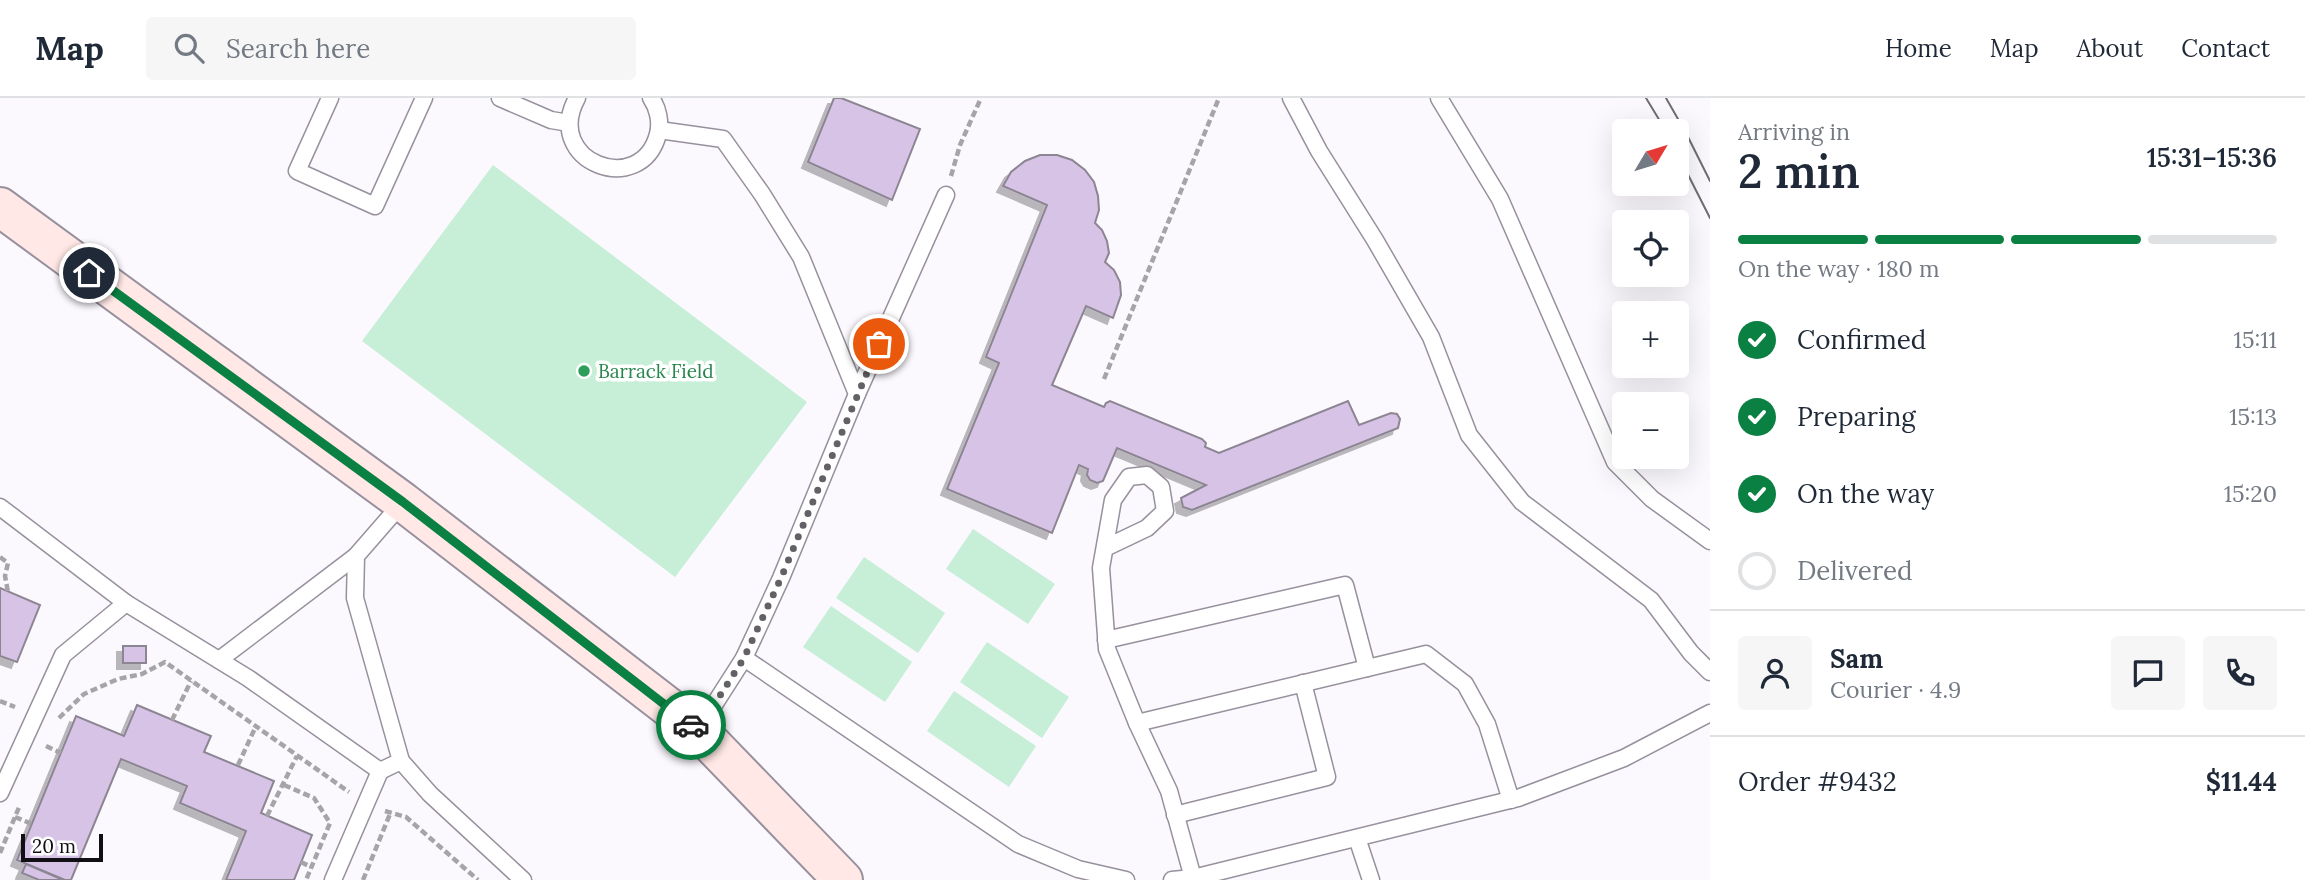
<!DOCTYPE html>
<meta charset="utf-8">
<style>
:root{--surface:#fff;--page:#f6f6f7;--text:#1f2937;--muted:#747a83;--line:#e0e1e3;--accent:#0b8043}
body{margin:0;font-family:Lora,serif;background:var(--page);color:var(--text);height:100vh;display:flex;flex-direction:column;font-size:26px;white-space:nowrap}
*{box-sizing:border-box;margin:0}
p{font-size:23px;color:var(--muted)}
.icon{flex:none;width:38px;height:38px;fill:none;stroke:currentColor;stroke-width:2;stroke-linecap:round;stroke-linejoin:round}
.map{position:relative;flex:1;overflow:hidden}
.sheet{display:flex;flex-direction:column;background:var(--surface);width:595px}
.sheet>*{flex:none}
.needle{width:46px;rotate:52deg}
.controls{position:absolute;left:1612px;top:21px;display:grid;gap:14px}
.controls a{display:grid;place-items:center;width:77px;height:77px;border-radius:7px;background:var(--surface);box-shadow:0 7px 28px #0002;font-size:35px}
.scale{position:absolute;left:21px;bottom:18px;width:82px;box-sizing:border-box;padding-left:7px;border:4px solid #120f14;border-top:0;font-size:19px;line-height:24px;white-space:nowrap;color:#120f14;-webkit-text-stroke:5px #fff;paint-order:stroke}
.pin{position:absolute;display:grid;place-items:center;width:60px;height:60px;color:#fff;margin:-30px;border:4px solid #fff;border-radius:50%;box-shadow:0 2px 7px #0007}
.courier{position:absolute;display:grid;place-items:center;width:70px;height:70px;margin:-35px;border:5px solid #0b8043;border-radius:50%;background:#fff;color:#222;box-shadow:0 2px 9px #0007}
.overview em{font-style:normal;font-weight:600}
.overview div{display:flex;flex-direction:column-reverse}
.overview{display:flex;align-items:center;justify-content:space-between;height:119px;padding:0 28px}
h1{font-size:46px;font-weight:600;line-height:52px}
.bar{display:grid;grid-template-columns:repeat(4,1fr);gap:10px 7px;align-content:center;height:84px;padding:0 28px}
.bar i{height:9px;border-radius:5px;background:var(--line)}
.bar .on{background:var(--accent)}
.bar p{grid-column:span 4}
.line{display:flex;align-items:center;gap:18px;padding:0 28px;border-top:2px solid var(--line)}
.line div{flex:1}
.round{display:grid;place-items:center;flex:none;width:74px;height:74px;border-radius:7px;background:var(--page)}
ol{padding:0 28px;list-style:none}
li{display:flex;align-items:center;gap:21px;height:77px}
li p{margin-inline-start:auto}
li .icon{padding:7px;border-radius:50%;background:var(--accent);color:#fff;stroke-width:4}
li:last-child{color:var(--muted)}
li i{width:38px;height:38px;border:4px solid var(--line);border-radius:50%}
header{display:flex;align-items:center;gap:42px;box-sizing:border-box;height:98px;padding:0 35px;background:var(--surface);border-bottom:2px solid var(--line)}
header strong{font-size:33px}
nav{display:flex;gap:38px;margin-inline-start:auto;font-size:24px}
.search{width:490px;height:63px;background:var(--page);display:flex;align-items:center;gap:18px;box-sizing:border-box;padding:0 24px;border-radius:7px;color:var(--muted);font-size:26px}
main{display:flex;flex:1;min-height:0}
.map>svg:first-child{display:block}
.green{fill:#c7eed7}
.building{fill:#d7c3e6;stroke:#8c8592;stroke-width:2;filter:url(#shadow)}
.lines{fill:none;stroke-linecap:round;stroke-linejoin:round}
.service-casing{stroke:#97909d;stroke-width:19}
.secondary-casing{stroke:#97909d;stroke-width:42}
.path{stroke:#a7a4a9;stroke-width:4.5;stroke-dasharray:7 3.5;stroke-linecap:butt}
.service{stroke:#fff;stroke-width:16}
.secondary{stroke:#ffe8e6;stroke-width:38}
.tram{stroke:#706d73;stroke-width:2}
.done{stroke:#646166;stroke-width:7;stroke-dasharray:0 12.6}
.route{stroke:#0b8043;stroke-width:9}
.leisure-dot{fill:#2e9e5b;stroke:#fff;stroke-width:2.5}
.labels{text-anchor:middle;stroke-width:7;stroke-linejoin:round;paint-order:stroke}
.leisure-label{font-size:19px;fill:#27864d;stroke:#fff;text-anchor:start}
</style>
<header>
<strong>Map</strong>
<div class="search"><svg class="icon" aria-label="search" viewBox="0 0 24 24"><circle cx="10" cy="10" r="6"/><path d="M15 15l6 6"/></svg>Search here</div>
<nav><a>Home</a><a>Map</a><a>About</a><a>Contact</a></nav>
</header>
<main>
<div class="map">
<svg width="1710" height="782" viewBox="0 0 1710 782">
<defs>
<filter id="shadow"><feDropShadow dx="-6" dy="6" stdDeviation="0" flood-color="#0004"/></filter>
</defs>
<rect width="100%" height="100%" fill="#fbf8fe"/>
<g class="green">
<path d="M493 67 807 304 675 479 362 243Z"/>
<path d="M973 431 1055 486 1028 526 946 471Z"/>
<path d="M864 459 945 515 918 555 836 500Z"/>
<path d="M831 508 912 564 885 604 803 549Z"/>
<path d="M987 544 1069 599 1042 640 960 584Z"/>
<path d="M954 593 1036 648 1009 689 927 633Z"/>
</g>
<g class="building">
<path d="M834 0H841L920 31 892 102 808 64Z"/>
<path d="M1040 57H1057L1072 62 1085 72 1094 84 1098 98 1099 112 1095 125 1102 132 1107 143 1109 155 1105 164 1114 172 1120 184 1121 197 1113 220 1086 208 1052 287 1104 309 1106 305 1110 303 1202 341 1206 345 1205 349 1219 355 1348 303 1359 327 1391 315 1397 316 1400 321 1398 330 1192 412 1183 409 1181 400 1206 387 1117 350 1103 383 1097 385 1090 382 1087 377 1088 371 1079 367 1052 435 947 391 999 265 986 259 1047 107 1003 88 1011 74 1025 63Z"/>
<path d="M0 490 40 507 17 564 0 558Z"/>
<rect x="123" y="548" width="23" height="17"/>
<path d="M137 607 211 638 204 654 274 683 261 715 312 737 294 782H226L246 733 180 705 187 688 121 661 71 782H65L17 762 76 618 124 638Z"/>
<path d="M26 766 61 781V782H39L22 775Z"/>
</g>
<g class="lines">
<defs>
<g id="service">
<path d="M330 0 297 73 375 108 424 0"/>
<path d="M500 0 551 22 569 25"/>
<path d="M577 0C542 64 641 101 658 36 661 24 658 10 651 0"/>
<path d="M1291 0 1319 53 1375 142 1431 239 1469 337 1522 404 1651 502 1691 555 1710 574"/>
<path d="M1439 0 1500 101 1615 364 1652 401 1710 443"/>
<path d="M659 32 723 41 762 96 801 159 857 296 781 480 744 560 698 632"/>
<path d="M857 296 946 97"/>
<path d="M0 409 126 505 248 580 380 673 401 663 355 500 356 458 403 404"/>
<path d="M1105 450 1147 430 1165 413 1161 389 1147 377 1129 379 1113 402 1101 470 1107 551 1137 625 1169 693 1193 780"/>
<path d="M1106 542 1345 487 1367 570"/>
<path d="M744 560 1018 746 1078 771 1126 782"/>
<path d="M219 562 356 458"/>
<path d="M1137 625 1426 556 1465 586 1487 626 1511 702"/>
<path d="M401 663 430 696 523 782"/>
<path d="M0 695 63 557 126 505"/>
<path d="M1175 717 1327 679 1303 585"/>
<path d="M1357 740 1371 782"/>
<path d="M333 782 380 673"/>
<path d="M1172 782 1193 780 1518 700 1624 660 1710 615"/>
</g>
<path id="secondary" d="M0 109 403 404 698 632 843 782"/>
</defs>
<use href="#service" class="service-casing"/>
<use href="#secondary" class="secondary-casing"/>
<g class="path">
<path d="M951 78 960 47 981 0"/>
<path d="M1104 281 1219 0"/>
<path d="M0 459 8 465 5 478 8 494"/>
<path d="M0 603 15 609"/>
<path d="M59 620 84 596 118 581 142 576 165 564 349 694"/>
<path d="M172 622 191 583"/>
<path d="M46 648 61 655"/>
<path d="M238 667 256 628"/>
<path d="M284 687 314 700 330 725 306 782"/>
<path d="M385 713 406 719 478 782"/>
<path d="M267 718 297 658"/>
<path d="M15 719 32 726"/>
<path d="M0 755 20 707"/>
<path d="M301 764 311 769"/>
<path d="M363 782 390 716"/>
</g>
<use href="#service" class="service"/>
<use href="#secondary" class="secondary"/>
<g class="tram">
<path d="M1646 0 1666 33"/>
<path d="M1666 0 1686 35 1710 83"/>
<path d="M1676 53 1710 120"/>
</g>
</g>
<g class="lines">
<path class="done" d="M691 627 698 632 744 560 781 480 879 246"/>
<path class="route" d="M89 175 403 404 691 627"/>
</g>
<circle class="leisure-dot" cx="584" cy="273" r="7"/>
<g class="labels">
<g class="leisure-label">
<text x="598" y="280">Barrack Field</text>
</g>
</g>
</svg>
<div class="controls">
<a><svg class="needle" viewBox="-14 -14 28 28"><path d="M0-13l5 13h-10z" fill="#e53935"/><path d="M0 13l5-13h-10z" fill="#747a83"/></svg></a>
<a><svg class="icon" aria-label="locate" viewBox="0 0 24 24"><circle cx="12" cy="12" r="6"/><path d="M12 2v4M12 18v4M2 12h4M18 12h4"/></svg></a>
<a>+</a>
<a>−</a>
</div>
<div class="scale">20 m</div>
<div class="pin" style="left:879px;top:246px;background:#ea580c"><svg class="icon" aria-label="bag" viewBox="0 0 24 24"><path d="M5 8h14l-1 12H6zM9 8a3 3 0 0 1 6 0"/></svg></div>
<div class="pin" style="left:89px;top:175px;background:#1f2937"><svg class="icon" aria-label="home" viewBox="0 0 24 24"><path d="M3 11l9-7 9 7M6 9v11h12V9"/></svg></div>
<div class="courier" style="left:691px;top:627px"><svg class="icon" aria-label="car" viewBox="0 0 24 24"><path d="M5 17H2v-5l4-1 3-4h7l3 4 3 1v5h-3M9 17h6M6 11h13"/><circle cx="7" cy="17" r="2"/><circle cx="17" cy="17" r="2"/></svg></div>
</div>
<section class="sheet">
<div class="overview"><div><h1>2 min</h1><p>Arriving in</p></div><em>15:31–15:36</em></div>
<div class="bar"><i class="on"></i><i class="on"></i><i class="on"></i><i></i><p>On the way · 180 m</p></div>
<ol>
<li><svg class="icon" aria-label="check" viewBox="0 0 24 24"><path d="M5 12l5 5 9-10"/></svg>Confirmed<p>15:11</p></li>
<li><svg class="icon" aria-label="check" viewBox="0 0 24 24"><path d="M5 12l5 5 9-10"/></svg>Preparing<p>15:13</p></li>
<li><svg class="icon" aria-label="check" viewBox="0 0 24 24"><path d="M5 12l5 5 9-10"/></svg>On the way<p>15:20</p></li>
<li><i></i>Delivered</li>
</ol>
<div class="line" style="height:126px"><a class="round"><svg class="icon" aria-label="person" viewBox="0 0 24 24"><circle cx="12" cy="8" r="4"/><path d="M4 21q1-7 8-7t8 7"/></svg></a><div><b>Sam</b><p>Courier · 4.9</p></div><a class="round"><svg class="icon" aria-label="chat" viewBox="0 0 24 24"><path d="M4 5h16v11H9l-5 4z"/></svg></a><a class="round"><svg class="icon" aria-label="phone" viewBox="0 0 24 24"><path d="M5 4h4l2 5-3 2q2 4 5 5l2-3 5 2v4C11 20 4 13 5 4z"/></svg></a></div>
<div class="line" style="height:91px"><div>Order #9432</div><b>$11.44</b></div>
</section>
</main>
